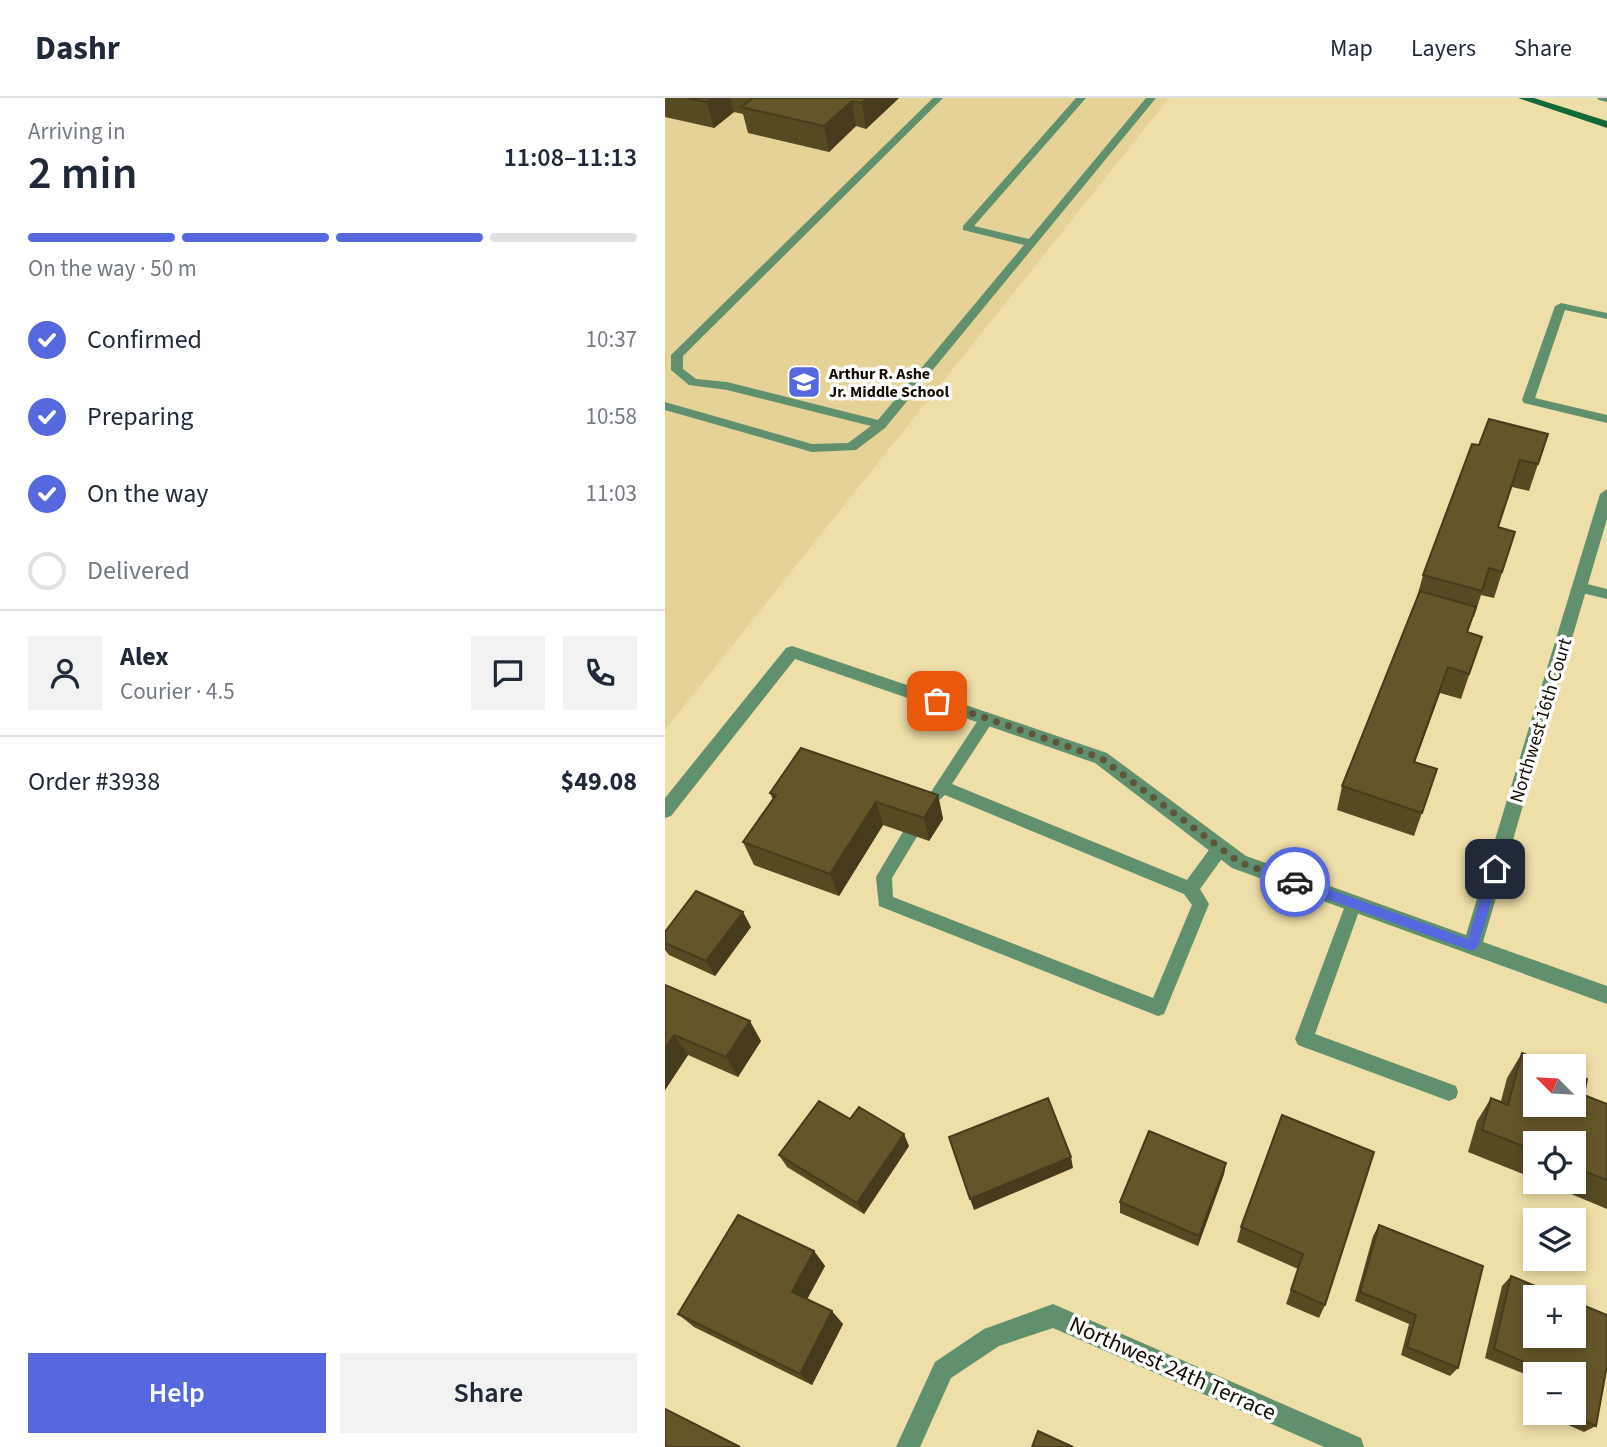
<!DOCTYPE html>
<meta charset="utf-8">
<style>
:root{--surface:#fff;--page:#f2f2f3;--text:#1f2937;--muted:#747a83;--line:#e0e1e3;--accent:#5668de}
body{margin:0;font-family:"Source Sans 3",sans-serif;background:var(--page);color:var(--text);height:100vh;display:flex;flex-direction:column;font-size:26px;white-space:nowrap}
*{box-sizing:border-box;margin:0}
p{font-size:23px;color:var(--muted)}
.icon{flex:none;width:38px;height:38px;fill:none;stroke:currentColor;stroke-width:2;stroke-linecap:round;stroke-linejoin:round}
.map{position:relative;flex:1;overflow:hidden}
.panel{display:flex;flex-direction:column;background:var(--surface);width:665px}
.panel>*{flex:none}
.needle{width:46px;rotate:294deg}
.fabs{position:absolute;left:858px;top:956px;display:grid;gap:14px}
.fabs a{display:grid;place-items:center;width:63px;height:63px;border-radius:0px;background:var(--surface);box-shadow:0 4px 10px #0003;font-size:35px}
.pin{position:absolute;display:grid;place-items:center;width:60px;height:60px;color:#fff;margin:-30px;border-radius:14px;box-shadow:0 4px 10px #0006}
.courier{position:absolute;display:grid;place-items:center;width:70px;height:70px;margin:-35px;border:5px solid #5668de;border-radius:50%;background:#fff;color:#222;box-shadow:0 2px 9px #0007}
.summary em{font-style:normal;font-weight:600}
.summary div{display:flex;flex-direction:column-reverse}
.summary{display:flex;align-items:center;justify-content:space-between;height:119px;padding:0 28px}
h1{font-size:46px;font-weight:600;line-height:52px}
.bar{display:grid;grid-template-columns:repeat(4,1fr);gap:10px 7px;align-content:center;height:84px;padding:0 28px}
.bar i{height:9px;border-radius:5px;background:var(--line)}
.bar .on{background:var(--accent)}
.bar p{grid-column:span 4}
.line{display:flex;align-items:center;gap:18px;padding:0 28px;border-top:2px solid var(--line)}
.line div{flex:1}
.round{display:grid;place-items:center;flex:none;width:74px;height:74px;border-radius:0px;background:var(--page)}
ol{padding:0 28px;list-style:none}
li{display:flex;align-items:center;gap:21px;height:77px}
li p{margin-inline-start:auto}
li .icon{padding:7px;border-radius:50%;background:var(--accent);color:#fff;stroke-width:4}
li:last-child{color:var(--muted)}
li i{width:38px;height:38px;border:4px solid var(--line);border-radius:50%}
.cta{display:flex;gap:14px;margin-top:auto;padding:14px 28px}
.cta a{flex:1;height:80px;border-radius:0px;background:var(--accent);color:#fff;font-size:28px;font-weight:600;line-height:80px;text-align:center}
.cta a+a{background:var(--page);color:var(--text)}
header{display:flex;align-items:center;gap:42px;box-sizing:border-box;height:98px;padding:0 35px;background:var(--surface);border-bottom:2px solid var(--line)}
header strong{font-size:33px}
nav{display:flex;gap:38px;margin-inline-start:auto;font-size:24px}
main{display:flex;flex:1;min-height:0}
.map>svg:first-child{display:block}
.built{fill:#e5d296}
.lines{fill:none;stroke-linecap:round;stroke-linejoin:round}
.lane{fill:#60906e;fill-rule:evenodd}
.street{fill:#60906e;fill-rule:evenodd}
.secondary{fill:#136a39;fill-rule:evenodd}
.wall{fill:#564a23}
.shaded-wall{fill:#463c1d}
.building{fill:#645629;stroke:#463c1d;stroke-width:2}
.route{fill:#5668de}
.done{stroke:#5e553b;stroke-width:7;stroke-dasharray:0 12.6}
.labels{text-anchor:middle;stroke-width:7;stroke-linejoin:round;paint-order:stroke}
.far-poi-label{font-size:16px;font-weight:bold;fill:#110b00;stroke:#fff;text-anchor:start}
.street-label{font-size:19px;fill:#110b00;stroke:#fff}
.near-street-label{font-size:23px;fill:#110b00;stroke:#fff}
</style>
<header>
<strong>Dashr</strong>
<nav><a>Map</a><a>Layers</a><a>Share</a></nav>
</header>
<main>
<section class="panel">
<div class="summary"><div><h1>2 min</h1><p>Arriving in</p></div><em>11:08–11:13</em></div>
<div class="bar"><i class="on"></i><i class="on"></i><i class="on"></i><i></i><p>On the way · 50 m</p></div>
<ol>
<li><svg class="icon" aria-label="check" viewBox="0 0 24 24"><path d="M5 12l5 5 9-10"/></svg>Confirmed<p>10:37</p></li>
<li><svg class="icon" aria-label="check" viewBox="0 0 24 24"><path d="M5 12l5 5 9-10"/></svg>Preparing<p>10:58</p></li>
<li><svg class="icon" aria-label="check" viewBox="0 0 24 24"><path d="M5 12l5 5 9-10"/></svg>On the way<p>11:03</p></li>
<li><i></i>Delivered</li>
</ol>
<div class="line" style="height:126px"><a class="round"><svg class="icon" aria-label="person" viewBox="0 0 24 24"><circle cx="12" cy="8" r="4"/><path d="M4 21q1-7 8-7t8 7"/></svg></a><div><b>Alex</b><p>Courier · 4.5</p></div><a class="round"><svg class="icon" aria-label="chat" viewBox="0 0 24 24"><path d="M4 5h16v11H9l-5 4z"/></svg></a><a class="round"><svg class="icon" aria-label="phone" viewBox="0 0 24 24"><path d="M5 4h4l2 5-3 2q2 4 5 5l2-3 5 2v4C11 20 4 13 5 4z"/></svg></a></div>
<div class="line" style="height:91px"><div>Order #3938</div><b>$49.08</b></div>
<div class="cta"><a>Help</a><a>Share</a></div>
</section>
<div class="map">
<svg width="942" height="1349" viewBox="0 0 942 1349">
<rect width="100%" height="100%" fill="#eedea8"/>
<path class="built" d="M0 0H504L0 632Z"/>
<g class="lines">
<g class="lane">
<path d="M268 0H278L18 258V271L31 281 62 284 213 322 359 147 298 132V128L411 0H421L309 128 364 141 481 0H491L220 330 191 352 147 354 0 312V304L147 346 183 345 206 328 62 292 24 287 6 272V257Z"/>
<path d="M932 0H942V4L934 2Z"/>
<path d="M896 205 942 215V221L900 212 870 300 942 317V325L859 305 857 302 890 208Z"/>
<path d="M914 484 942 491V501L909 493 907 489Z"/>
<path d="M322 614 330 620 287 686 522 782 549 745 555 743 561 745 563 750 561 755 535 791 544 806 499 916 493 918 214 808 211 779 239 732 245 730 251 732 253 737 227 780 228 799 488 900 527 807 519 796 280 697 272 704 266 702 264 697 317 616Z"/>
<path d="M689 798 695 800 697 805 650 936 791 988 793 994 791 1000 784 1003 633 947 630 941 681 805 683 800Z"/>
</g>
<g class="street">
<path d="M942 391V421L818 844 942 888V906L567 770 430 665 130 561 6 718 0 720V700L121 550 127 548 442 655 581 758 801 837 935 396Z"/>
<path d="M388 1206 696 1340 699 1349H659L388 1230 334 1248 286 1280 255 1349H231L270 1264 319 1231Z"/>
</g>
<path class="secondary" d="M853 0H869L942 23V30Z"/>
</g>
<g class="wall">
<path d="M0 0H234L201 31 191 28 164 54 83 35 78 16 69 14 49 30 0 19Z"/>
<path d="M883 336 864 393 847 389 833 429 850 434 829 500 816 497 809 519H808L803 534 817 539 796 601 775 595 750 664 772 671 749 738 672 712 677 688 752 499 758 477 814 347Z"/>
<path d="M105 695 273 697 278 721 264 743 218 727 174 798 89 767 78 744 108 702Z"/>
<path d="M86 829 50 878 4 857 0 852V834Z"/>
<path d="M0 887 96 943 73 979 23 957 0 992Z"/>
<path d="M857 955 919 997 942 1006V1111L875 1083H908V1045H870V1081L803 1054 812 1023 826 1000 836 1003 842 980Z"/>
<path d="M617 1017 660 1207 654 1220 621 1206 633 1171 572 1144 576 1129Z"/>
<path d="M185 1021 244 1048 199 1116 122 1069 114 1057Z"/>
<path d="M561 1065 559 1076 533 1148 455 1115V1104Z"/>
<path d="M714 1127 793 1270 785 1278 736 1257 744 1226 690 1203 708 1138Z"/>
<path d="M149 1153 160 1168 142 1201 178 1226 147 1287 29 1229 13 1216Z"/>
<path d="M846 1178 897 1199H870V1237H908V1203L942 1217V1267L931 1328 919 1334 874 1314H908V1276H870V1280L820 1260 837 1188Z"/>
</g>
<g class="shaded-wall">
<path d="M48 0H65L69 14 49 30 42 4Z"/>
<path d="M202 0H234L201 31 197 5Z"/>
<path d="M187 3 191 28 164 54 159 28Z"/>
<path d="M783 569 775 595 741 688 749 664Z"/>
<path d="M273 697 278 721 264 743 259 720Z"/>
<path d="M211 704 218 727 174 798 165 776Z"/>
<path d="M78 814 86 829 50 878 41 863Z"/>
<path d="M85 923 96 943 73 979 61 959Z"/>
<path d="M9 937 23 957 0 992V951Z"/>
<path d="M239 1036 244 1048 199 1116 192 1105Z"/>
<path d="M406 1059 408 1070 309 1112 305 1101Z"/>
<path d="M561 1065 559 1076 533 1148 534 1138Z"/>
<path d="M149 1153 160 1168 139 1207 127 1194Z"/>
<path d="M167 1213 178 1226 147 1287 135 1276Z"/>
</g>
<g class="building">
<path d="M22 0H48L42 4Z"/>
<path d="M88 0H202L197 5 187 3 159 28 76 9Z"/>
<path d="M824 321 883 336 873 366 855 362 833 429 850 434 837 474 824 470 817 493 758 477 807 346 814 347Z"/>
<path d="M755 493 811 509 802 534 817 539 804 576 783 569 749 664 772 671 757 715 677 688Z"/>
<path d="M136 650 273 697 259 720 211 704 165 776 78 744 111 697 105 695Z"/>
<path d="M31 793 78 814 41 863 0 845V834Z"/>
<path d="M0 887 85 923 61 959 9 937 0 951Z"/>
<path d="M857 955 889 968H870V1006H908V975L922 981 919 997 942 1006V1082L908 1069V1045H870V1053L817 1032 826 1000 843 1007Z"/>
<path d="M383 1000 406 1059 305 1101 284 1039Z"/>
<path d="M154 1003 185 1021 194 1009 239 1036 192 1105 114 1057Z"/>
<path d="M617 1017 709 1054 660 1207 626 1192 638 1156 576 1129Z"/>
<path d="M484 1033 561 1065 534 1138 455 1104Z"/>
<path d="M73 1117 149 1153 127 1194 167 1213 135 1276 13 1216Z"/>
<path d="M714 1127 818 1168 793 1270 742 1249 751 1217 695 1194Z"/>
<path d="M846 1178 897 1199H870V1237H908V1203L942 1217V1267L931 1328 900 1314H908V1276H887L829 1251Z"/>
<path d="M0 1311 75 1349H0Z"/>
<path d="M373 1333 408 1349H367Z"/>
</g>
<path class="route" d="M830 766 836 771 813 848 807 853 626 788 624 784 630 779 803 841 824 771Z"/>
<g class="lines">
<path class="done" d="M272 603 436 660 574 764 630 784"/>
</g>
<defs>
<symbol id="school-square" viewBox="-11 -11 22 22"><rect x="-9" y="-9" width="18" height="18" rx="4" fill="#5668de" stroke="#fff"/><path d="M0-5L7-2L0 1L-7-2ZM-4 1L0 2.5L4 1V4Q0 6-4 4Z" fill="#fff"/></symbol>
</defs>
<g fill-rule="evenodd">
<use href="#school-square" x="120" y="265" width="38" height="38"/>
</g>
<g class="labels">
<g class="far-poi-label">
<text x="164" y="281">Arthur R. Ashe<tspan x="164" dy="18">Jr. Middle School</tspan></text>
</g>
<g class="street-label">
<text transform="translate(875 622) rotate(-73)" y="7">Northwest 16th Court</text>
</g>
<g class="near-street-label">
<text transform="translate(508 1270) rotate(24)" y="8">Northwest 24th Terrace</text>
</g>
</g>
</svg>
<div class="fabs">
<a><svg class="needle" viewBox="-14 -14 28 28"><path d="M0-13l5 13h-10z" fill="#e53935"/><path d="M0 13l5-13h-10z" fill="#747a83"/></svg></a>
<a><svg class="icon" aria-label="locate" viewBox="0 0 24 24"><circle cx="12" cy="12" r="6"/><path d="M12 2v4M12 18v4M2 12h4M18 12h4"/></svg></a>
<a><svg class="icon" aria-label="layers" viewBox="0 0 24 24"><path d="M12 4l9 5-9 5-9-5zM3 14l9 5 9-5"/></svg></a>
<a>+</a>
<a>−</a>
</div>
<div class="pin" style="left:272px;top:603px;background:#ea580c"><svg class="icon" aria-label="bag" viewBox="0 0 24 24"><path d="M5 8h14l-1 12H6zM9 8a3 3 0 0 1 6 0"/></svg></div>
<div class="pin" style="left:830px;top:771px;background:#1f2937"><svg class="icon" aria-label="home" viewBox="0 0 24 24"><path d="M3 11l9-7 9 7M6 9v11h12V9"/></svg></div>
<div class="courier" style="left:630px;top:784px"><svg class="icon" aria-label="car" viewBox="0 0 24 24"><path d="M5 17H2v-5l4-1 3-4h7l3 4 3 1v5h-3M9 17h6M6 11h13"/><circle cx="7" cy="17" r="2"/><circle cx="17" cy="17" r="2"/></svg></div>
</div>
</main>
